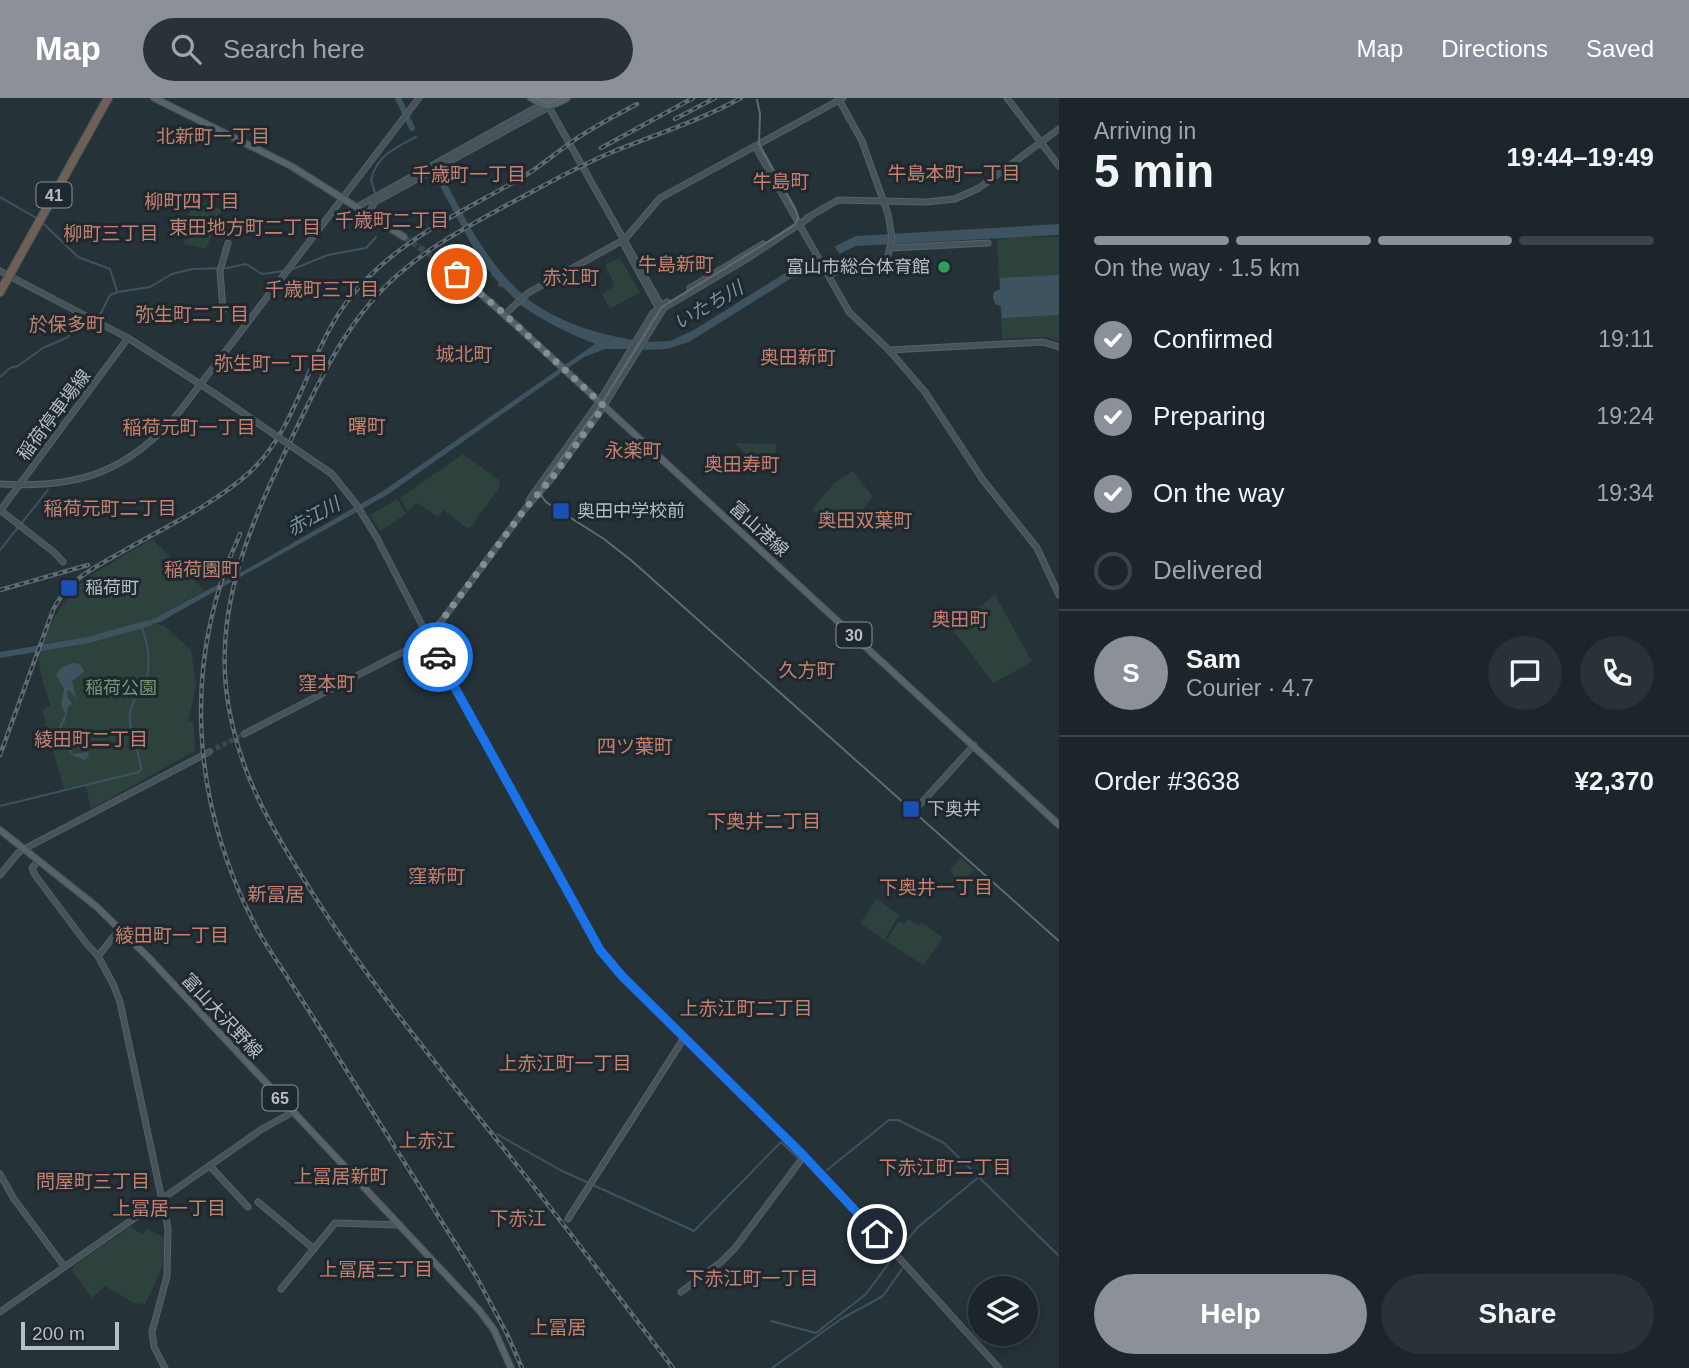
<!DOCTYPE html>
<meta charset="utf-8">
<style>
:root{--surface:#1c262a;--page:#293236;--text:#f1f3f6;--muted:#a0a5a8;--line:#3a4347;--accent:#8c9099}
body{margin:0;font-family:Arial,"Noto Sans JP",sans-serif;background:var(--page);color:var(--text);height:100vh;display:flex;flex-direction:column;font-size:26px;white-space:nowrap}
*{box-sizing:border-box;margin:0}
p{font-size:23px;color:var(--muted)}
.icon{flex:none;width:38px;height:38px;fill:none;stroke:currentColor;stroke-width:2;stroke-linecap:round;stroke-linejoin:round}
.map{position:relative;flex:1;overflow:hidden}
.side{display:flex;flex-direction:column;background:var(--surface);width:630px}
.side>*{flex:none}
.tools{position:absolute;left:968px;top:1178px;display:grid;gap:14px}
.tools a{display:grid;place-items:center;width:70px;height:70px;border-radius:50%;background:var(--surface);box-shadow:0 4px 10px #0003,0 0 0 2px var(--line);font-size:35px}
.scale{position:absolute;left:21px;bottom:18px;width:98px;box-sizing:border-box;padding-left:7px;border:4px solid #b4bec5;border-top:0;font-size:19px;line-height:24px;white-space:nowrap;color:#b4bec5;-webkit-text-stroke:5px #1e282e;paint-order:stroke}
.pin{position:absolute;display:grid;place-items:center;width:60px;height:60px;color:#fff;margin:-30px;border:4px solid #fff;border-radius:50%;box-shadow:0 2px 7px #0007}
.courier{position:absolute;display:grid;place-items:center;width:70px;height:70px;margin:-35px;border:5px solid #1a73e8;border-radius:50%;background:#fff;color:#222;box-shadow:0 2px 9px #0007}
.head em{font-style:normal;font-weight:800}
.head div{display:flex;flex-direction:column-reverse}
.head{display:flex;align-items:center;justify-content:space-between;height:119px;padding:0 35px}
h1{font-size:46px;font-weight:800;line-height:52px}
.bar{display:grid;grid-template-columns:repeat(4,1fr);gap:10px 7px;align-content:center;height:84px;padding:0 35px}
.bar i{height:9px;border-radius:5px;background:var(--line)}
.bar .active{background:var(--accent)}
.bar p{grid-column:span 4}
.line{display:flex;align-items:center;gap:18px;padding:0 35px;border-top:2px solid var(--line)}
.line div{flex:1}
.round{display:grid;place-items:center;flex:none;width:74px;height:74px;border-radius:37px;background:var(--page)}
ol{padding:0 35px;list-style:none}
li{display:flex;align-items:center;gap:21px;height:77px}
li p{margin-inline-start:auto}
li .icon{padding:7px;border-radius:50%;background:var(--accent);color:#fff;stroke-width:4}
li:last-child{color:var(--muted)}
li i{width:38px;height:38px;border:4px solid var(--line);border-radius:50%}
.button{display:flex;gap:14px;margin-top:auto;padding:14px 35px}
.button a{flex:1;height:80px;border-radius:42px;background:var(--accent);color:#fff;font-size:28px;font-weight:800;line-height:80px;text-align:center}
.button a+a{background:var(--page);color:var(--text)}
header{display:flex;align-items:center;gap:42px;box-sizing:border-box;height:98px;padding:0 35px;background:var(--accent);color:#fff}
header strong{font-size:33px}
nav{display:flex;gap:38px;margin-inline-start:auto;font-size:24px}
.search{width:490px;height:63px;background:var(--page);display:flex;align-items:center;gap:18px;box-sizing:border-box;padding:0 24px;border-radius:38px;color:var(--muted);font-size:26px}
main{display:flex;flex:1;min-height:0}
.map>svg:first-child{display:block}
.green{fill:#2e423d}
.water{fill:#3d535f}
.pier{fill:#253238}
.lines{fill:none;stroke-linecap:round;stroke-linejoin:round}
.stream{stroke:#3d535f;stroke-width:2}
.river{stroke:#3d535f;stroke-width:6}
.secondary-tunnel{stroke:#3a474d;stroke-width:5;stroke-dasharray:5 2.5;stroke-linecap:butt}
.primary-tunnel{stroke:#3a474d;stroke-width:6;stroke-dasharray:6 3;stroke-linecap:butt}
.secondary-casing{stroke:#576167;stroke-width:7}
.primary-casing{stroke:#454f55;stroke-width:8}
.highway-casing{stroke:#444e54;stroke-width:10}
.secondary{stroke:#47535b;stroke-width:5}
.primary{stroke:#576269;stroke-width:6}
.highway{stroke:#6e6057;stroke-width:8}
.tram{stroke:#5f6b72;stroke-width:2}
.rail-casing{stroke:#5f6b72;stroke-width:4.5}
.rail{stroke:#1e282e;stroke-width:2;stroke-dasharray:5;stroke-linecap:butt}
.secondary-bridge-casing{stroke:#576167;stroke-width:7;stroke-linecap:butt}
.secondary-bridge{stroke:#47535b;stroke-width:5}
.done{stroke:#828d94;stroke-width:7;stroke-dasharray:0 12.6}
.route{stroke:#1a73e8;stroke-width:9}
.leisure-dot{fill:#2e9e5b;stroke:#1e282e;stroke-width:2.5}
.transit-dot{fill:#1a4fb4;stroke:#1e282e;stroke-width:2.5}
.labels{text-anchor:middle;stroke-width:6;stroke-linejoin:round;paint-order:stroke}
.shield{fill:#1e282e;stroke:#879198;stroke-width:2}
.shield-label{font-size:16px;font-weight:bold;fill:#b4bec5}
.poi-label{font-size:18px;fill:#b4bec5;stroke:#1e282e;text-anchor:start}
.street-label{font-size:18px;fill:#b4bec5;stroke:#1e282e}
.park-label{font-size:18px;fill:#759875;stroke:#1e282e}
.neighbourhood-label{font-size:19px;fill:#c6806d;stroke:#1e282e}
.water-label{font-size:19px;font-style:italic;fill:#7895a4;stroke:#1e282e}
</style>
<header>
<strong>Map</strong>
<div class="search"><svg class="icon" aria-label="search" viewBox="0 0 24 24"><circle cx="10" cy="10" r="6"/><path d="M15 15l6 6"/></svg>Search here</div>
<nav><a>Map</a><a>Directions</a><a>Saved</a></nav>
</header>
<main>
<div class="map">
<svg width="1059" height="1270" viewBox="0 0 1059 1270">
<rect width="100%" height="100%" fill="#253238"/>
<g class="green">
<path d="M192 100 222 112 206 151 184 146Z"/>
<path d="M1015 139H1059V243L1046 239 1002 241 997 142Z"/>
<path d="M620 160 640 194 610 211 602 196 615 188 605 167Z"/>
<path d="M734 345 776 346V353L761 371Z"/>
<path d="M463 356 499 382 500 389 471 429 467 430 444 412 438 419 417 405 408 413 400 400Z"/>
<path d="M853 373 873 399 843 434 812 412 834 385Z"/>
<path d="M397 401 406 416 380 433 370 417Z"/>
<path d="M152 441 205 493 155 520 158 527H163L191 552 196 588 188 623H194L195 653 91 711 85 686 64 691 42 612 51 608C46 595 39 575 39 560 40 535 68 496 86 480Z"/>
<path d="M995 497 1032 564 993 585 952 531Z"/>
<path d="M961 760 974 772 958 788 950 771Z"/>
<path d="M877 801 899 817 884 842 860 825Z"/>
<path d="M907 822H910L919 827 921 824 943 840 923 867 886 843 899 823 904 826Z"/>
<path d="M131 1128 142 1137 147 1130 166 1141C166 1166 156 1184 145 1206L134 1205 105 1188 92 1200 72 1173 75 1167Z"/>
</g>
<g class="water">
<path d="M440 73C462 114 484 162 522 196L516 202 503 189 500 190 502 188H498L499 185 493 178 491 179 492 177 475 153 434 77Z"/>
<path d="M1059 126V137L856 148 801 174 689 244 667 251 643 252 647 244 670 243 694 232 803 164 856 138Z"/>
<path d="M1059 177V217L1002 220 1001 208 995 206 993 200 994 194 1000 191V180Z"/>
<path d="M526 200C559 224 593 235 633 242L628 251H605L584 259 387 397 160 524 140 528 249 470 383 393 595 246C570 236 543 223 519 206Z"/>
<path d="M73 565 80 566 84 574 72 583 76 601 69 592 67 594 68 600 72 606 68 609 65 623 60 632 62 646 69 649 73 656 88 654 89 658 85 662 74 658 57 642 58 632 65 616 61 606 64 591 56 577 62 569Z"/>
</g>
<path class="pier" d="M833 146 840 157 815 171 807 159Z"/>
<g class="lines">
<g class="stream">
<path d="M375 95 371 82C376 58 396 49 416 39"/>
<path d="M0 99 38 121"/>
<path d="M43 125 78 159 110 171 117 193"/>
<path d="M293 171 328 157 366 150 376 139"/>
<path d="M94 220 101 215 110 197 118 194 150 189 172 176 192 171 227 170 246 166 262 176 284 173"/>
<path d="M0 279 10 270 18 268 43 250 66 240 89 222"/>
<path d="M0 452 48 392"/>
<path d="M0 708 139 674 141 671C140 654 128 635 130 617 130 606 136 601 141 593 153 573 149 548 141 528"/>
<path d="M497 1036 560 1072 694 1133 781 1044 798 1060"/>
<path d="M827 1072 889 1022H898L944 1045 1059 1158"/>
<path d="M899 1152 918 1129 980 1078"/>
<path d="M771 1223 816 1235 866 1196 892 1161"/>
<path d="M772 1270 841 1221 883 1198 902 1171"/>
</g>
<g class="river">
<path d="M398 0 412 30"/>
<path d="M0 557 88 542 149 525"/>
</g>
<path class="secondary-tunnel" d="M209 654 244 636"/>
<path class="primary-tunnel" d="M404 139 436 161"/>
<defs>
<g id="secondary">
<path d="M838 0 862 43 888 116 892 140 886 166"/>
<path d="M1007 0 1059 68"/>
<path d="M755 48 849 214 889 252 925 294 983 382 1037 450 1059 497"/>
<path d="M357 109 546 4 662 209"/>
<path d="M368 116 375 104 549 9"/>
<path d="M807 120 838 102 926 104 955 101 979 90 1059 31"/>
<path d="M622 143 659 211"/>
<path d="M890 150 988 145"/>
<path d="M0 173 128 240 214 295"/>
<path d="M829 177 848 168"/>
<path d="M690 190 763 146"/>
<path d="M223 212 220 173 228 145"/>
<path d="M504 217 528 195 625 141 660 100 843 0"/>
<path d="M889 252 1043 244 1059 249"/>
<path d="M332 376 356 406 377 440 453 587 600 852 622 878 842 1097 999 1270"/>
<path d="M0 386C78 391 129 374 180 313L419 0"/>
<path d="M529 402 599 304 653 215 667 204"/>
<path d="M0 412 55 455 63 464"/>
<path d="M0 413 128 240"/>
<path d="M244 636 428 541 525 411 552 380 600 314 664 210 745 162 810 119"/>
<path d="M915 712 974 647"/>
<path d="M38 763 32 770 35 777 86 845 98 858 114 888 120 904 168 1130 167 1178 152 1234 154 1249 165 1270"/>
<path d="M0 777 18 755 28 749 209 654"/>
<path d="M98 858 120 831"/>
<path d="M210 1068 248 1109"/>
<path d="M0 1076 14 1101 64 1168"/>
<path d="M258 1104 314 1151"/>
<path d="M568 1121 684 940"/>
<path d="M281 1191 335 1125 400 1127"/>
<path d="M681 1194 721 1164 735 1150 804 1058"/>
<path d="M0 1214 262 1031 293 1014"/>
</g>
<g id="primary">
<path d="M154 0 291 68 404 139"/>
<path d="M531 0C546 10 552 9 567 0"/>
<path d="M541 0 546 4 554 0"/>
<path d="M436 161 474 190 516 227 1059 727"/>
<path d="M0 732 97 809 150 861 479 1212 494 1232 511 1270"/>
</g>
<path id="highway" d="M0 194 108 0"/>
</defs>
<use href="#secondary" class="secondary-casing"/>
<use href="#primary" class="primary-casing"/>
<use href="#highway" class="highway-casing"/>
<use href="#secondary" class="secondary"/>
<use href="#primary" class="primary"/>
<use href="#highway" class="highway"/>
<g class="tram">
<path d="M535 0 547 5 561 0"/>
<path d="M757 2 760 16 759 46 796 112 798 119 795 127 662 209 604 302 542 387 541 397 546 404 604 441 632 463 1059 843"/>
</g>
<defs>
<g id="rail">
<path d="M675 21 715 0"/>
<path d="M601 50 693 0"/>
<path d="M240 436C181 565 191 704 256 829 264 844 274 859 284 874 302 902 320 930 338 959 384 1032 430 1105 476 1178L507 1236 522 1270"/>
<path d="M0 492 88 467"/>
<path d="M0 657 53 512C68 482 92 471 120 455 163 430 212 408 250 374 298 330 308 256 346 205 392 143 462 115 526 77 542 67 557 54 573 43 593 29 615 18 637 6"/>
<path d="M673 1270C617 1197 562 1123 504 1051 438 968 370 886 313 796 271 729 235 671 226 590 217 505 251 424 287 350 319 284 347 217 406 170 436 145 471 127 505 108 540 90 574 70 610 55 654 37 699 23 741 0"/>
</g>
</defs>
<use href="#rail" class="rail-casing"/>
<use href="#rail" class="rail"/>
<defs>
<path id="secondary-bridge" d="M214 295 332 376"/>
</defs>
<use href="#secondary-bridge" class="secondary-bridge-casing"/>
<use href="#secondary-bridge" class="secondary-bridge"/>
</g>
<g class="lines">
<path class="done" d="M438 559 428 541 525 411 552 380 604 308 500 212 457 176"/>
<path class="route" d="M438 559 600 852 622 878 804 1058 877 1136"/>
</g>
<circle class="leisure-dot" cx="944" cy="169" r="7"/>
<g class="transit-dot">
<rect x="552" y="404" width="18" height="18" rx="3.5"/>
<rect x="60" y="481" width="18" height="18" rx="3.5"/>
<rect x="902" y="702" width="18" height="18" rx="3.5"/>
</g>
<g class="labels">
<g class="shield">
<rect x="36.5" y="84.5" width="35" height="25" rx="5"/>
<rect x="836.5" y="524.5" width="35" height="25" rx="5"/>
<rect x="262.5" y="987.5" width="35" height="25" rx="5"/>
</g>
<g class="shield-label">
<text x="54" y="103">41</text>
<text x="854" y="543">30</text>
<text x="280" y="1006">65</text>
</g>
<g class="poi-label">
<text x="930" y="175" text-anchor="end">富山市総合体育館</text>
<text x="577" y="419">奥田中学校前</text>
<text x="85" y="496">稲荷町</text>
<text x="927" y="717">下奥井</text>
</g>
<g class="street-label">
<text transform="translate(54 317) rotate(-53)" y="6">稲荷停車場線</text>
<text transform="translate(759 431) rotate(42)" y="6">富山港線</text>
<text transform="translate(222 918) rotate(47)" y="6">富山大沢野線</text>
</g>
<g class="park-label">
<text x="121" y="596">稲荷公園</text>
</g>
<g class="neighbourhood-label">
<text x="213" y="45">北新町一丁目</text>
<text x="954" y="82">牛島本町一丁目</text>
<text x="469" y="83">千歳町一丁目</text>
<text x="781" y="90">牛島町</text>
<text x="192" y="110">柳町四丁目</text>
<text x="392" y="129">千歳町二丁目</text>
<text x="245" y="136">東田地方町二丁目</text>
<text x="111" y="142">柳町三丁目</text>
<text x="676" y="173">牛島新町</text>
<text x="571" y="186">赤江町</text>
<text x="322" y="198">千歳町三丁目</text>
<text x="192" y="223">弥生町二丁目</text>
<text x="67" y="233">於保多町</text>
<text x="464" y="263">城北町</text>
<text x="798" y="266">奥田新町</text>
<text x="271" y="272">弥生町一丁目</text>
<text x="367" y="335">曙町</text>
<text x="189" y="336">稲荷元町一丁目</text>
<text x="633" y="359">永楽町</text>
<text x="742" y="373">奥田寿町</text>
<text x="110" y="417">稲荷元町二丁目</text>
<text x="865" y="429">奥田双葉町</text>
<text x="202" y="478">稲荷園町</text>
<text x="960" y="528">奥田町</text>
<text x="807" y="579">久方町</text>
<text x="327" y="592">窪本町</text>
<text x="91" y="648">綾田町二丁目</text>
<text x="635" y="655">四ツ葉町</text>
<text x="764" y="730">下奥井二丁目</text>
<text x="437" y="785">窪新町</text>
<text x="936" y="796">下奥井一丁目</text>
<text x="276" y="803">新冨居</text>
<text x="172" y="844">綾田町一丁目</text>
<text x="746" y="917">上赤江町二丁目</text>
<text x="565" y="972">上赤江町一丁目</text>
<text x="427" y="1049">上赤江</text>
<text x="945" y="1076">下赤江町二丁目</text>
<text x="341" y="1085">上冨居新町</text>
<text x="93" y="1090">問屋町三丁目</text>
<text x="169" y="1117">上冨居一丁目</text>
<text x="518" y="1127">下赤江</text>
<text x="376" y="1178">上冨居三丁目</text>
<text x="752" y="1187">下赤江町一丁目</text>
<text x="558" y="1236">上冨居</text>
</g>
<g class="water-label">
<text transform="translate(708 207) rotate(-30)" y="7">いたち川</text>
<text transform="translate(313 418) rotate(-29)" y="7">赤江川</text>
</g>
</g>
</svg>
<div class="tools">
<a><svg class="icon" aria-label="layers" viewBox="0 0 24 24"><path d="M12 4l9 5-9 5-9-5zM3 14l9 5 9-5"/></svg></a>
</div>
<div class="scale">200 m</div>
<div class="pin" style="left:457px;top:176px;background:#ea580c"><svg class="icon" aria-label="bag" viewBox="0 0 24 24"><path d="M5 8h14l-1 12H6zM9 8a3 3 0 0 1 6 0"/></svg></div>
<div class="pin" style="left:877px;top:1136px;background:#1f2937"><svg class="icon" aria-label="home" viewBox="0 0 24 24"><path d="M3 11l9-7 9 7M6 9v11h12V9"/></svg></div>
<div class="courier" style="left:438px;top:559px"><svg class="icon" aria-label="car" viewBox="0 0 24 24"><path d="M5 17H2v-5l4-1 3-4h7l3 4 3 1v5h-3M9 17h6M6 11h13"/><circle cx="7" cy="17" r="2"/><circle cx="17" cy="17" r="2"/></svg></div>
</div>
<section class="side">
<div class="head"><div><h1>5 min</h1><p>Arriving in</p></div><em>19:44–19:49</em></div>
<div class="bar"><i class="active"></i><i class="active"></i><i class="active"></i><i></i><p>On the way · 1.5 km</p></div>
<ol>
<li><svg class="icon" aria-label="check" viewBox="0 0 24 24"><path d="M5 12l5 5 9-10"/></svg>Confirmed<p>19:11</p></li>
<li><svg class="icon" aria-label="check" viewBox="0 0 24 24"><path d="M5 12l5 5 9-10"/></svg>Preparing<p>19:24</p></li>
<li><svg class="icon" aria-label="check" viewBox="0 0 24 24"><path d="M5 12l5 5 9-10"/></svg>On the way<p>19:34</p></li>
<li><i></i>Delivered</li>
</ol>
<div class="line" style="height:126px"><b class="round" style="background:var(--accent);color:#fff">S</b><div><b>Sam</b><p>Courier · 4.7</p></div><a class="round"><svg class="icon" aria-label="chat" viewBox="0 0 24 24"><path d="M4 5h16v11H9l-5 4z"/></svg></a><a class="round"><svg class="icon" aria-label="phone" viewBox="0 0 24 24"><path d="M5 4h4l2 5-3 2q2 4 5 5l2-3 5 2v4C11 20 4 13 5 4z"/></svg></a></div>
<div class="line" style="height:91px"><div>Order #3638</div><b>¥2,370</b></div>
<div class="button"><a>Help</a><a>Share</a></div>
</section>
</main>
